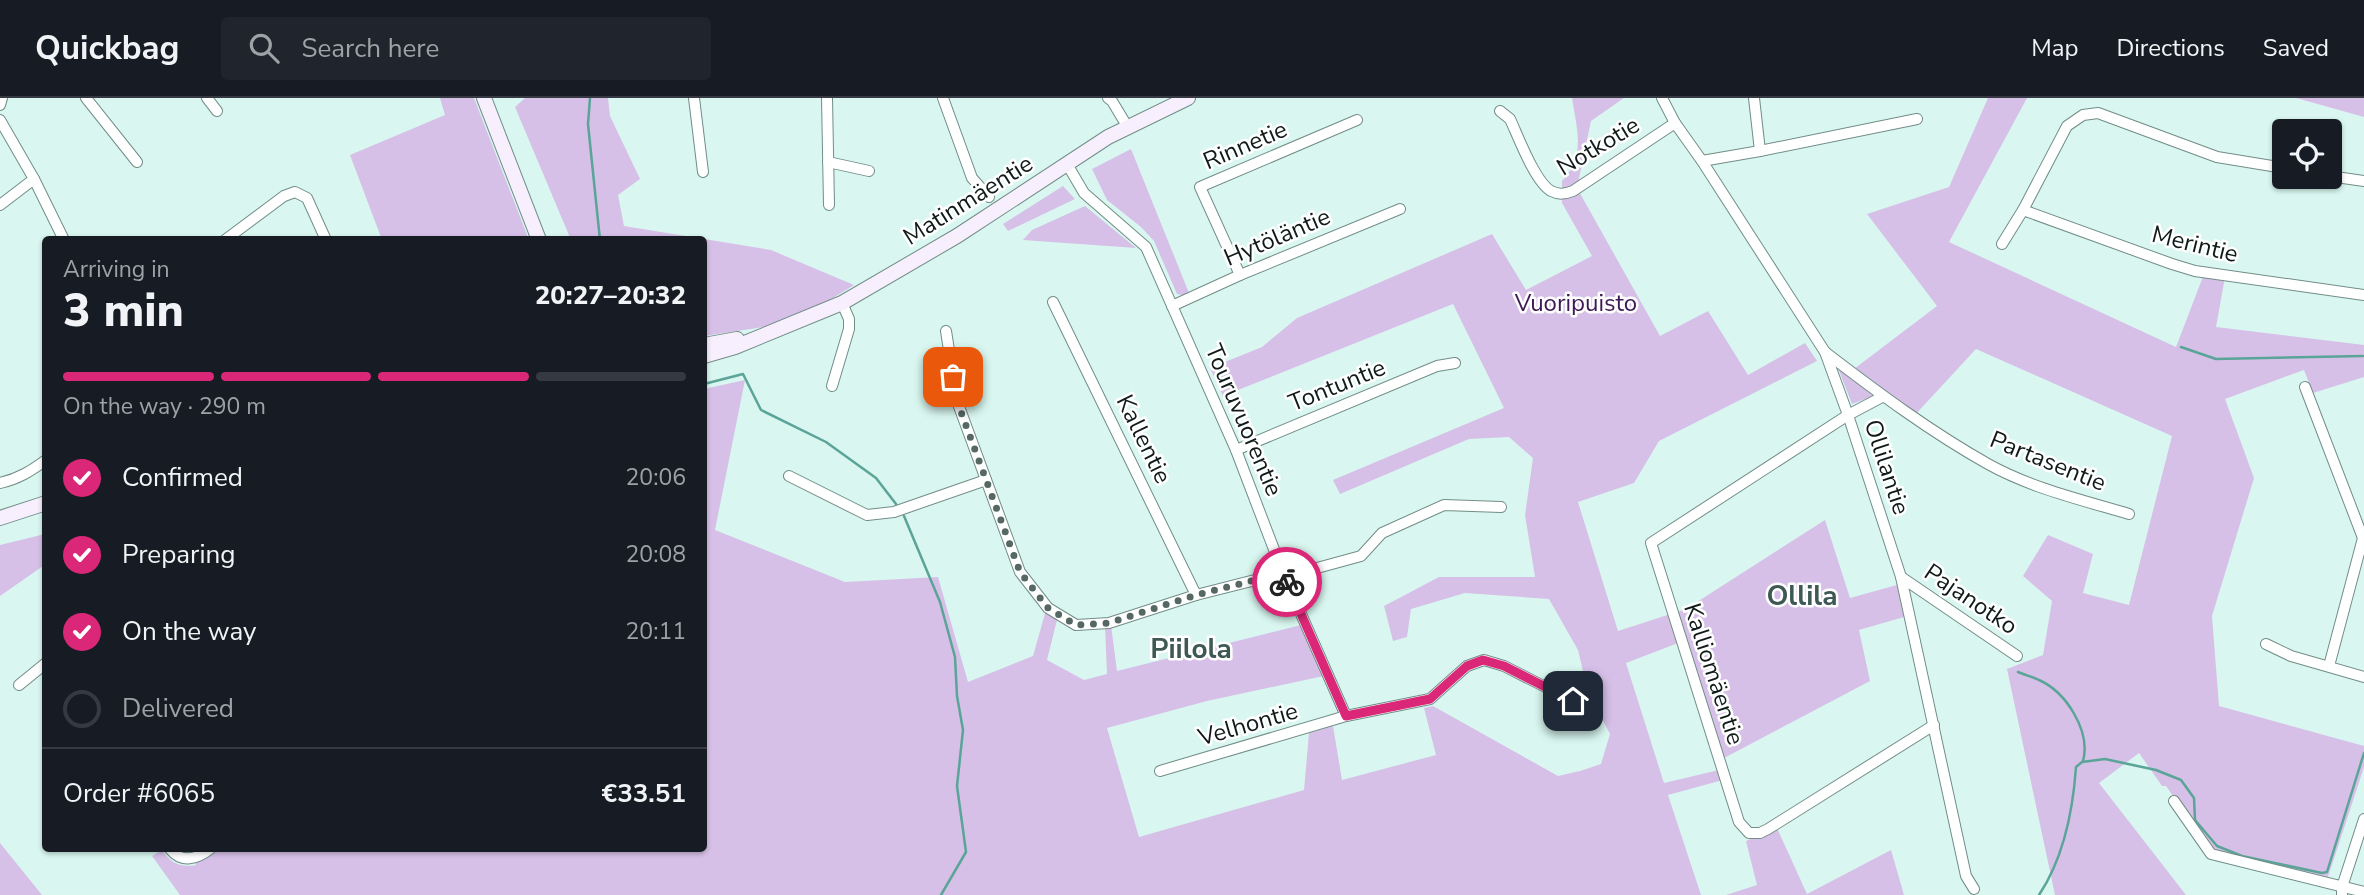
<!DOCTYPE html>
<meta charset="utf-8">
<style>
:root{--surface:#171b24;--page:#20242c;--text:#f1f3f6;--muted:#9ea1a6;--line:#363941;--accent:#db2777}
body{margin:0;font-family:"Nunito Sans",sans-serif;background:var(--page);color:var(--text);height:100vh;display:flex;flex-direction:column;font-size:26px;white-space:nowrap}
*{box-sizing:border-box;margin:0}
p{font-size:23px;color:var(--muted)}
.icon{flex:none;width:38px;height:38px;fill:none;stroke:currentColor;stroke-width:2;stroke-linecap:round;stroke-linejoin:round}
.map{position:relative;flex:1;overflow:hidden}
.panel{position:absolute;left:42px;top:138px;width:665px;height:616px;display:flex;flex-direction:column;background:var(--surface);border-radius:7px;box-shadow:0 2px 5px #0004}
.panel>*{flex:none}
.controls{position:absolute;left:2272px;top:21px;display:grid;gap:14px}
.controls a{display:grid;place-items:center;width:70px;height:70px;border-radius:7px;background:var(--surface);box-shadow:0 2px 5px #0004;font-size:35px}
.pin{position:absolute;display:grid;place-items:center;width:60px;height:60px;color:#fff;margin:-30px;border-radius:14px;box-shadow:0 4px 10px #0006}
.courier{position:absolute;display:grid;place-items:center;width:70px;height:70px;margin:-35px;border:5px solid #db2777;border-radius:50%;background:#fff;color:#222;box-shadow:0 2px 9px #0007}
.summary em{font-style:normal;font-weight:800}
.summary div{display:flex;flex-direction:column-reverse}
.summary{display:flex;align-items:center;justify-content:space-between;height:119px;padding:0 21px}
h1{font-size:46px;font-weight:800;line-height:52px}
.bar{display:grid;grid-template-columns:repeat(4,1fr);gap:10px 7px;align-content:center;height:84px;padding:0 21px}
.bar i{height:9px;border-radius:5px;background:var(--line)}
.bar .active{background:var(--accent)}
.bar p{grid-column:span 4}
.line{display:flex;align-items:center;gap:18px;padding:0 21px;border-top:2px solid var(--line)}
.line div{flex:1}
ol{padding:0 21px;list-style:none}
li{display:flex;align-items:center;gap:21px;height:77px}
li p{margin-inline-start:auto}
li .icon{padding:7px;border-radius:50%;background:var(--accent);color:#fff;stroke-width:4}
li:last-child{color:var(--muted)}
li i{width:38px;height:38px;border:4px solid var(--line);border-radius:50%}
header{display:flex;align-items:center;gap:42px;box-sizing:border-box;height:98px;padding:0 35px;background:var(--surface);border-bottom:2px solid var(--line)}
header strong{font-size:33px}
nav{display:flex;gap:38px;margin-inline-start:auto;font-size:24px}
.search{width:490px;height:63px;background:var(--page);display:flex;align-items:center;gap:18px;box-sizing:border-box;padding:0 24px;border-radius:7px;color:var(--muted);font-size:26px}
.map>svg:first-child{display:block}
.green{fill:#d7c0e8}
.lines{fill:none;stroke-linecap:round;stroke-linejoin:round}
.stream{stroke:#5aa498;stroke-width:2.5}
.street-casing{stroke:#718d87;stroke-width:12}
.secondary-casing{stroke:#718d87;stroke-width:16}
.street{stroke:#fff;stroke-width:10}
.secondary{stroke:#f8effe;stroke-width:14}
.done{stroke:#566864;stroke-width:7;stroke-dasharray:0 12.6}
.route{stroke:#db2777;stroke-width:9}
.labels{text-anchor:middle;stroke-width:5;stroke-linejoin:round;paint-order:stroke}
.street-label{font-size:24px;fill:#101b19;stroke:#fff}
.park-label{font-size:24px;fill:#3f1955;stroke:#fff}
.quarter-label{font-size:28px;font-weight:bold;fill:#3e5853;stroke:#fff}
</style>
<header>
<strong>Quickbag</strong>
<div class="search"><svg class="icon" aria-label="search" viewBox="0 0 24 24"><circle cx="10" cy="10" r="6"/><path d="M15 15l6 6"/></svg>Search here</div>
<nav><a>Map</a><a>Directions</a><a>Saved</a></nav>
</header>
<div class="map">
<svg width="2364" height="797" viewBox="0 0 2364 797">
<rect width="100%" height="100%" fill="#d9f7f0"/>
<g class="green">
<path d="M440 0H474L529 142H382L350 57 445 17Z"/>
<path d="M525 0H608L610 18 640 81 618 97 624 128 771 152 854 187 817 210 764 229 704 238V142H571L515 9Z"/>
<path d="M1572 0H1624L1591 23 1577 90 1660 238 1708 213 1748 277 1805 245 1817 263 1659 343 1634 385 1578 404 1618 533 1686 511 1825 422 1850 500 1897 487 1904 519 1859 532 1870 583 1724 660 1686 542 1626 565 1664 685 1719 672 1723 682 1668 697 1701 797H180L152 758 162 752C171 765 180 770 196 767L192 756 200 751H704V291L745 282 715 432 845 484 938 479 968 584 1033 558 1046 512 1058 518 1047 562 1084 582 1107 576 1105 528 1111 527 1117 573 1301 527 1324 578 1207 603 1107 630 1139 739 1304 692 1309 635 1333 628 1342 682 1436 657 1424 610 1433 608 1558 678 1580 673 1601 666 1610 636 1588 594 1578 552 1549 501 1465 495 1411 511 1407 539 1393 543 1384 508 1439 479H1535L1525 417 1533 360 1509 339 1469 341 1340 396 1333 382 1504 310 1453 206 1223 298 1210 270 1262 249 1297 220 1492 136 1526 192 1592 158 1562 105V83C1586 57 1577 32 1572 0Z"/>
<path d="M1988 0H2027L1949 144 2176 249 2204 176 2225 179 2216 229 2364 247V279L2313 295 2304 272 2225 301 2254 380 2212 518 2219 608 2364 648V669L2327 782 2213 755 2166 688H2162L2139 655 2099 685 2186 797H2055L2007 571 2043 557 2052 503 2023 478 2048 437 2093 456 2083 495 2129 507 2172 338 1976 251 1914 318 1850 274 1937 208 1867 116 1949 89Z"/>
<path d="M2296 0H2364V19Z"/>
<path d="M1131 51 1189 195 1185 198 1177 196 1154 143 1141 129 1107 102 1092 71Z"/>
<path d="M1063 88 1075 101 1008 133 1003 126Z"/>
<path d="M1085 108 1136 150 1023 142 1032 132Z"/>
<path d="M1838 270 1873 298 1852 306Z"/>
<path d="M45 436V470L43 468 0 498V447Z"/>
<path d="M1777 730 1807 796 1891 752 1904 797H1726L1757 787 1746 743Z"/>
<path d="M0 745 42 797H0Z"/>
</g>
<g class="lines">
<g class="stream">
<path d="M590 0 588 26 600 142"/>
<path d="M2181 249 2216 261 2363 258"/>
<path d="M704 286 743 276 761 312 826 344 876 380 896 406"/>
<path d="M904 418 940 504 955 559 957 598 963 632 957 688 966 754 941 797"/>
<path d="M2018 574C2025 577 2033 579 2039 582 2066 594 2091 633 2083 663"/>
<path d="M2039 797C2063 761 2073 712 2076 669L2082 664 2105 661 2156 672 2181 682 2194 700 2195 722 2217 748 2242 758 2322 775 2327 774 2364 655"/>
</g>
<defs>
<g id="street">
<path d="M86 0 137 64"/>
<path d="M207 0 217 13"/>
<path d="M694 0 703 74"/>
<path d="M827 0 829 107"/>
<path d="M943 0 972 80 989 99"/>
<path d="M1108 0 1112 3 1127 28"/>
<path d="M1662 0 1675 25 1702 63 1825 254 1848 317 1901 479 1966 778 1974 791"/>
<path d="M1754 0 1760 53"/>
<path d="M0 7 2 0"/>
<path d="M1500 13 1510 21C1518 38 1535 84 1551 93 1559 97 1565 96 1573 93L1675 25"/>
<path d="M0 22 34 81 64 142"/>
<path d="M1702 63 1760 53 1917 21"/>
<path d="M828 64 869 73"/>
<path d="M1067 66 1084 95 1146 149 1236 352 1283 475 1346 618"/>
<path d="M2329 78 2364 83"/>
<path d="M0 107 34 81"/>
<path d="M2023 112 2172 166 2195 173 2364 197"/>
<path d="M225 142 284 98 295 94 307 100 326 142"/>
<path d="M2002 146 2023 112 2067 28 2083 17 2098 15 2217 59 2284 70"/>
<path d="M1240 177 1200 89 1357 22"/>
<path d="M1053 204 1196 497"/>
<path d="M1172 208 1240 177 1400 111"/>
<path d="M946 233 957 303 1020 474 1048 510 1076 527 1109 525 1196 497 1283 475 1295 476 1361 458 1382 435 1444 407 1501 409"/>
<path d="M1825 254C1877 294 1931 334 1988 366 2031 390 2082 402 2129 416"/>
<path d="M832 288 849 231V221L842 205"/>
<path d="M2305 289 2363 440 2329 568"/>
<path d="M1882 299 1848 317 1651 445 1739 724 1749 735H1760L1768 731 1934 627"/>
<path d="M1236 352 1437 268 1455 265"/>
<path d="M789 378 867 417 894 414 986 382"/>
<path d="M0 385C18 381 31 373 46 362"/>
<path d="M1901 479 2017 558"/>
<path d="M2266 546 2291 558 2364 579"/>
<path d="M19 587 46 565"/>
<path d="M1160 673 1346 618 1430 601 1467 568 1484 562 1504 568 1573 603"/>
<path d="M2174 703 2211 756 2364 794"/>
<path d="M170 751C182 766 197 761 210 751"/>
<path d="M2342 797V789L2364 721"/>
</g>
<g id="secondary">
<path d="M484 0 539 142"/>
<path d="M704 247 737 241"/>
<path d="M704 258 735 249 842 205 957 138 1108 39 1188 0"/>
<path d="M0 420 46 405"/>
</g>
</defs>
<use href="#street" class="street-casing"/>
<use href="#secondary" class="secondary-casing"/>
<use href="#street" class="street"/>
<use href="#secondary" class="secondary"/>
</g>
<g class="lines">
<path class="done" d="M953 279 957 303 1020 474 1048 510 1076 527 1109 525 1196 497 1283 475 1287 484"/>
<path class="route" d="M1287 484 1346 618 1430 601 1467 568 1483 562 1504 568 1573 603"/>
</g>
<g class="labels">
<g class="street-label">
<text transform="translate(1245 47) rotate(-23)" y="8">Rinnetie</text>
<text transform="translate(1598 48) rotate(-31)" y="8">Notkotie</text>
<text transform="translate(968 102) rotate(-32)" y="8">Matinmäentie</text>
<text transform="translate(1277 139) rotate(-23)" y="8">Hytöläntie</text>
<text transform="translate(2195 146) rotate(14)" y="8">Merintie</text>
<text transform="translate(1337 287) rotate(-22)" y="8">Tontuntie</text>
<text transform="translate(1244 322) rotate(67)" y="8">Touruvuorentie</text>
<text transform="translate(1144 341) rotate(64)" y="8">Kallentie</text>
<text transform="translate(2048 363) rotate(22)" y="8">Partasentie</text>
<text transform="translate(1887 369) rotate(72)" y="8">Ollilantie</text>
<text transform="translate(1971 501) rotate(34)" y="8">Pajanotko</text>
<text transform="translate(1714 576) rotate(72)" y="8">Kalliomäentie</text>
<text transform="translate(1248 626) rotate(-16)" y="8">Velhontie</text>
</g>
<g class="park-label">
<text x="1576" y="213">Vuoripuisto</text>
</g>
<g class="quarter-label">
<text x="1802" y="507">Ollila</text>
<text x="1191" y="560">Piilola</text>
</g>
</g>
</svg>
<div class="controls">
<a><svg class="icon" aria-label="locate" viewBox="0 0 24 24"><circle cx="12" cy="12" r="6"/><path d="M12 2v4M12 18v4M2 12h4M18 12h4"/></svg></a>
</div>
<div class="pin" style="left:953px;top:279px;background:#ea580c"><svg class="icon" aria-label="bag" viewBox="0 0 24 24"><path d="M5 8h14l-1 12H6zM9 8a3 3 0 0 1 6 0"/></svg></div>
<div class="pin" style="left:1573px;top:603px;background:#1f2937"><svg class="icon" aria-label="home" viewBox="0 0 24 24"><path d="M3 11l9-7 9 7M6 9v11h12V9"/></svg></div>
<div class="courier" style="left:1287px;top:484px"><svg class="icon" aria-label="bike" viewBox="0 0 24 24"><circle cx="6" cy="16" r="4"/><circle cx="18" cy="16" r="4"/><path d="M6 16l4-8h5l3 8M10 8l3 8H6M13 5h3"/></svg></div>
<section class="panel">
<div class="summary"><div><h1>3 min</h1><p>Arriving in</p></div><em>20:27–20:32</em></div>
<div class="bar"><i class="active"></i><i class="active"></i><i class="active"></i><i></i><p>On the way · 290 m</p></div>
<ol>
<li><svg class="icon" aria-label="check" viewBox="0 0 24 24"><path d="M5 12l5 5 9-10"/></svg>Confirmed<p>20:06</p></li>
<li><svg class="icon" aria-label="check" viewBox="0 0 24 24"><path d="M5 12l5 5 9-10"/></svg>Preparing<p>20:08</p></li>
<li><svg class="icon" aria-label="check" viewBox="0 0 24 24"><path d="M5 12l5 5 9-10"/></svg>On the way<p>20:11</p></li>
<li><i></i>Delivered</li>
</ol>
<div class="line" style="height:91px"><div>Order #6065</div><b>€33.51</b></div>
</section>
</div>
